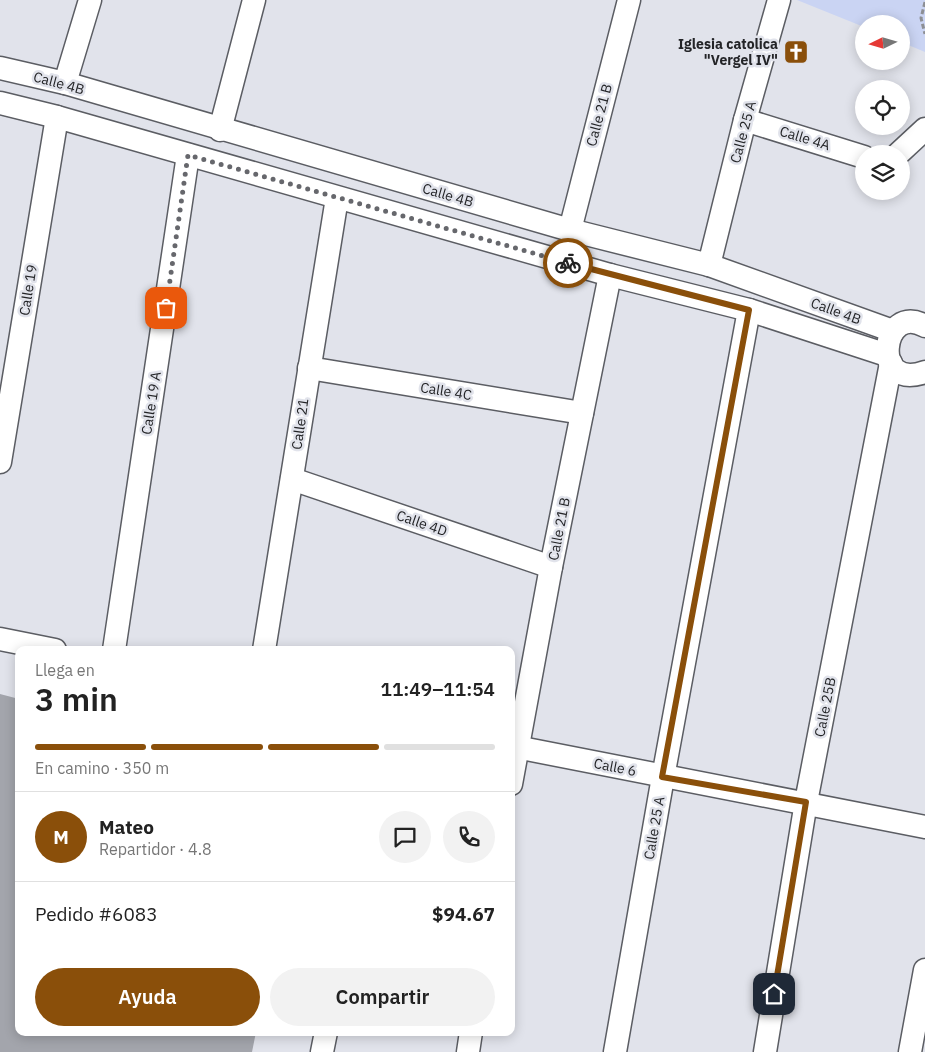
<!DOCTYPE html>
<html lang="es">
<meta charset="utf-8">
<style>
:root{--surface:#fff;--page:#f2f2f2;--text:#222;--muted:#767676;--line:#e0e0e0;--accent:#8a4f0a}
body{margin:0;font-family:"IBM Plex Sans",sans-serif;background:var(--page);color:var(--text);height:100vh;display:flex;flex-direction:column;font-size:19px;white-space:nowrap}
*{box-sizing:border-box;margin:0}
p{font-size:16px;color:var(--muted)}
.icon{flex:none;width:28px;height:28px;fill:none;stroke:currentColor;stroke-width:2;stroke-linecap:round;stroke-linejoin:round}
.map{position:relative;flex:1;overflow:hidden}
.sheet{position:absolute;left:15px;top:646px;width:500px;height:390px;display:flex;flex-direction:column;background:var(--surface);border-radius:10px;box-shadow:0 2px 12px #0003}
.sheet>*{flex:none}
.needle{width:32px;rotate:265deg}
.controls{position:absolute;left:855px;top:15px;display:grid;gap:10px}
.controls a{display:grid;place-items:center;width:55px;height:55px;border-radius:50%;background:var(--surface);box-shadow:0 2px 12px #0003;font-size:25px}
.pin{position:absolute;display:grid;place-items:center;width:42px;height:42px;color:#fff;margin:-21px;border-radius:10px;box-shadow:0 2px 8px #0006}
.courier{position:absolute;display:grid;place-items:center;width:50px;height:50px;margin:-25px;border:4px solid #8a4f0a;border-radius:50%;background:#fff;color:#222;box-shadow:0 1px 6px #0007}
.headline em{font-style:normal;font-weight:600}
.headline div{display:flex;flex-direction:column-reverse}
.headline{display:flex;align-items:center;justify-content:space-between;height:85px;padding:0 20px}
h1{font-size:32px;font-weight:600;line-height:38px}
.bar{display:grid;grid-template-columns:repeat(4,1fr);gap:8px 5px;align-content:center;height:60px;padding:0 20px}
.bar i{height:6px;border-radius:4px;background:var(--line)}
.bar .current{background:var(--accent)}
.bar p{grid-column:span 4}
.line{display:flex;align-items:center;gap:12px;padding:0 20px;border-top:1px solid var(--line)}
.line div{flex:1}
.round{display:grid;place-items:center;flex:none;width:52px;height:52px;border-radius:26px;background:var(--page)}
.action{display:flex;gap:10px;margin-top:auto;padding:10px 20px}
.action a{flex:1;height:58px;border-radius:30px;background:var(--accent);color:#fff;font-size:20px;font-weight:600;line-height:58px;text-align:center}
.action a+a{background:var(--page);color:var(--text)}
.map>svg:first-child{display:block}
.green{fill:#cad4f3}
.building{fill:#a3a5ac}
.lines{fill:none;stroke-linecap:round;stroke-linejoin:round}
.street-casing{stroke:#5b5d63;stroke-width:25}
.path{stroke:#8d8f94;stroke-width:3;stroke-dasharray:5 2.5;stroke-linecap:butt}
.street{stroke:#fff;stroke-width:22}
.done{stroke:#66676c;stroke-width:5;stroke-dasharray:0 9}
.route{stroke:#8a4f0a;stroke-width:6}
.labels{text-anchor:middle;stroke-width:5;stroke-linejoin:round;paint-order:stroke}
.poi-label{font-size:14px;font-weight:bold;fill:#232427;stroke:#e1e3eb;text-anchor:end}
.street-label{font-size:14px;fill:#232427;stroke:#e1e3eb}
</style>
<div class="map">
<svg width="925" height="1052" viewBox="0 0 925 1052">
<rect width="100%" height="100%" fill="#e1e3eb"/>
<path class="green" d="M797 0H925V52L901 42V24H864V27Z"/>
<path class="building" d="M0 694 19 699V1032H256L252 1052H0Z"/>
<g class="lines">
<defs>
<g id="street">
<path d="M0 68 65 83 570 230 709 265 893 331"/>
<path d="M65 83 90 0"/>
<path d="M0 103 57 117 610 275 749 310 887 355"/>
<path d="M745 120 864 157"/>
<path d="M220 130 254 0"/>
<path d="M898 154 925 129"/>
<path d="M570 230 629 0"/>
<path d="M709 265 745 120 779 0"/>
<path d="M925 326C882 301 869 392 925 372"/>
<path d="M309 368 582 413"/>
<path d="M0 462 57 117"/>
<path d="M292 479 551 567"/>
<path d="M0 639 55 650"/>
<path d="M114 650 188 155"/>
<path d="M264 650 337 198"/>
<path d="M511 746 925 827"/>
<path d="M511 784 551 567 610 275"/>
<path d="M322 1052 326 1032"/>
<path d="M468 1052 471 1032"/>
<path d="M615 1052 663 777 749 310"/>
<path d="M765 1052 806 802 891 363"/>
<path d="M910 1052 925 970"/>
</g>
</defs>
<use href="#street" class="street-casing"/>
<path class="path" d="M925 2 921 18 925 34"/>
<use href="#street" class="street"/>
</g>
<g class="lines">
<path class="done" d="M166 308 188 155 568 263"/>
<path class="route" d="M568 263 749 310 662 777 806 802 774 994"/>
</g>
<defs>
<symbol id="church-square" viewBox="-11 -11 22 22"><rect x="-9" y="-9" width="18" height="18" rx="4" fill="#8a4f0a" stroke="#e1e3eb"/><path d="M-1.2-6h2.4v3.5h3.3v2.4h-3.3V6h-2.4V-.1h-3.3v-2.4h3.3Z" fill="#fff"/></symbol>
</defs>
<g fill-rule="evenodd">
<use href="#church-square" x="782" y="38" width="28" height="28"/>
</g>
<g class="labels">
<g class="poi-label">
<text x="778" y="49">Iglesia catolica<tspan x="778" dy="16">"Vergel IV"</tspan></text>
</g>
<g class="street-label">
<text transform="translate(59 83) rotate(15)" y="5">Calle 4B</text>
<text transform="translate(599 115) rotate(-75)" y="5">Calle 21 B</text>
<text transform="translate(743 132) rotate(-75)" y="5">Calle 25 A</text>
<text transform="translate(805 138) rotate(17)" y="5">Calle 4A</text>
<text transform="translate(448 195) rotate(16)" y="5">Calle 4B</text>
<text transform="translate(28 290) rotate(-81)" y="5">Calle 19</text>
<text transform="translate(836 311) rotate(20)" y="5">Calle 4B</text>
<text transform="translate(446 391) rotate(9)" y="5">Calle 4C</text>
<text transform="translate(151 403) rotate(-81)" y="5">Calle 19 A</text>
<text transform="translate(300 424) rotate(-82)" y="5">Calle 21</text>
<text transform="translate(422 523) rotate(19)" y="5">Calle 4D</text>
<text transform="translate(559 529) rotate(-79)" y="5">Calle 21 B</text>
<text transform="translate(825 707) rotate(-79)" y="5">Calle 25B</text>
<text transform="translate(615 767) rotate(11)" y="5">Calle 6</text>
<text transform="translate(654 828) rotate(-80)" y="5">Calle 25 A</text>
</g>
</g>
</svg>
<div class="controls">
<a><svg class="needle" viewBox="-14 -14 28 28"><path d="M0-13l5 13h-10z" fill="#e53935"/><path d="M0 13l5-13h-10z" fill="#767676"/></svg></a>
<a><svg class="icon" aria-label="locate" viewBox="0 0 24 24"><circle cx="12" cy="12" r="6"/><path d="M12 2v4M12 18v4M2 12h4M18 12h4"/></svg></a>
<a><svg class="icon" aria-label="layers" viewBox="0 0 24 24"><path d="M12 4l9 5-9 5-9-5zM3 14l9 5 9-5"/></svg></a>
</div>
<div class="pin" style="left:166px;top:308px;background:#ea580c"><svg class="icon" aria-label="bag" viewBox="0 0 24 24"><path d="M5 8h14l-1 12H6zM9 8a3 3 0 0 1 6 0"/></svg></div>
<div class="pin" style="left:774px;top:994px;background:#1f2937"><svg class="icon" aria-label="home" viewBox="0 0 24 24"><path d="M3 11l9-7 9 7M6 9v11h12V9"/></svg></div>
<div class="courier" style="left:568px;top:263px"><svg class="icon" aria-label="bike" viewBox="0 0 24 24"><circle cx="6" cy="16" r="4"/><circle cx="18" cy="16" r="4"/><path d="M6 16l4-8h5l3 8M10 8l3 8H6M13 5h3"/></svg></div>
<section class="sheet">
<div class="headline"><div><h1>3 min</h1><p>Llega en</p></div><em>11:49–11:54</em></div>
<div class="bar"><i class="current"></i><i class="current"></i><i class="current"></i><i></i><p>En camino · 350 m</p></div>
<div class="line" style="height:90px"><b class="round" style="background:var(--accent);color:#fff">M</b><div><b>Mateo</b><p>Repartidor · 4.8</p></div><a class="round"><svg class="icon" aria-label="chat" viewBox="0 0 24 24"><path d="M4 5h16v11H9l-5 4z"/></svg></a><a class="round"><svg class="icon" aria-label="phone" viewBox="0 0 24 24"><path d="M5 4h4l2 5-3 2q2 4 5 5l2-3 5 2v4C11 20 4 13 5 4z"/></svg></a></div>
<div class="line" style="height:65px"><div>Pedido #6083</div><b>$94.67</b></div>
<div class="action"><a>Ayuda</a><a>Compartir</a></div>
</section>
</div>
